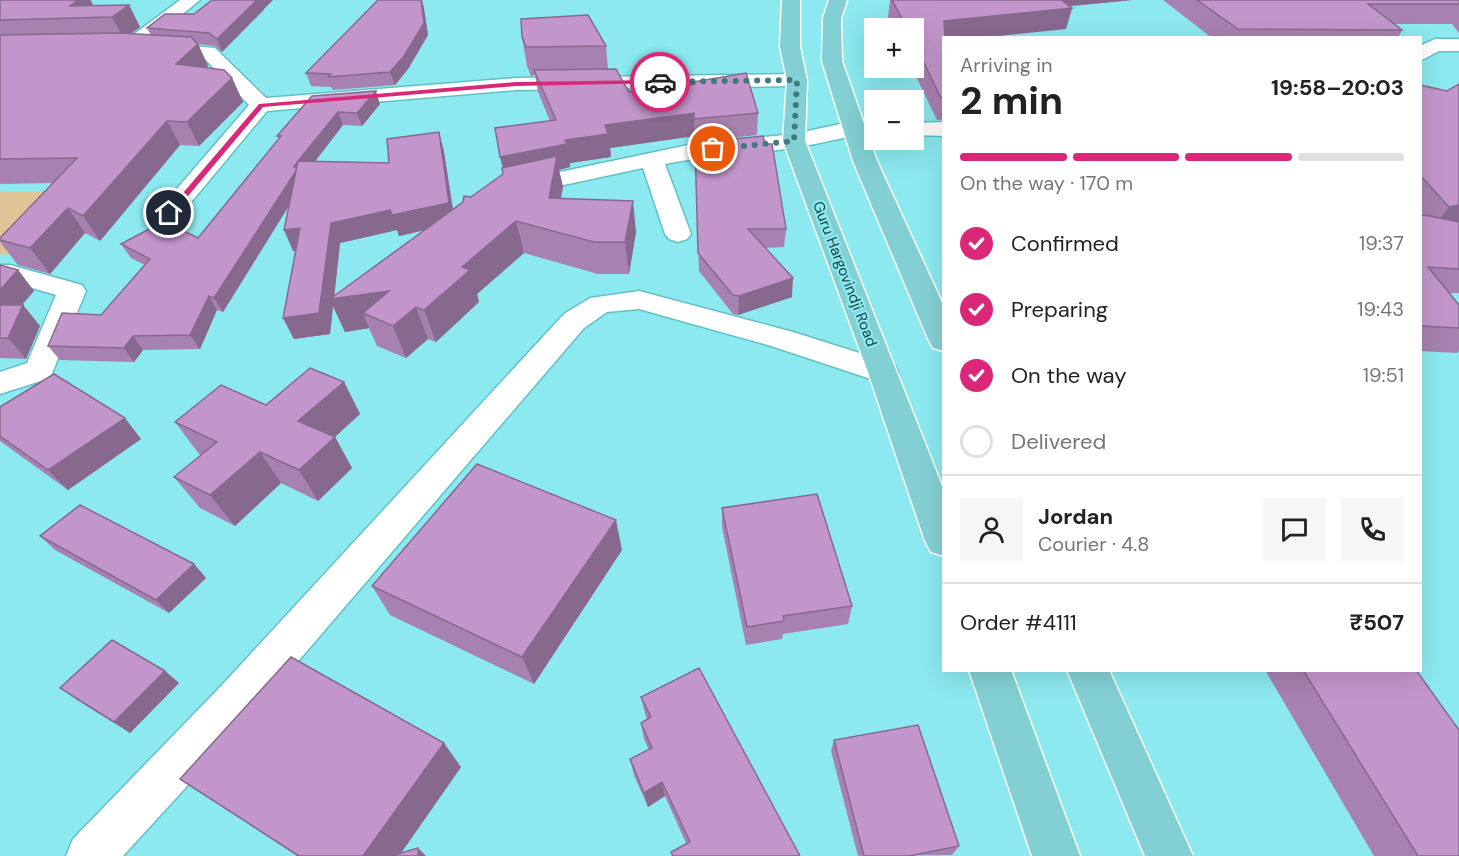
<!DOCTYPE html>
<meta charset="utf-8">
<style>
:root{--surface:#fff;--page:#f6f6f6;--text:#222;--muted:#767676;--line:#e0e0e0;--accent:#db2777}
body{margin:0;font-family:"DM Sans",sans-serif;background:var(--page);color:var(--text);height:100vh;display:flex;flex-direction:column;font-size:22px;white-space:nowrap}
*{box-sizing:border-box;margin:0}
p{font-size:20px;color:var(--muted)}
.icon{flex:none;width:33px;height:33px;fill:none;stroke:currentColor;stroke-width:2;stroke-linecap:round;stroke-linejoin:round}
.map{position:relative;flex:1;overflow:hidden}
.details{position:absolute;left:942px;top:36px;width:480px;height:636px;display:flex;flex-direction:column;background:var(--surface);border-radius:0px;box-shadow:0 6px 24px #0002}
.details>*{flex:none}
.fabs{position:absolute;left:864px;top:18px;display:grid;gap:12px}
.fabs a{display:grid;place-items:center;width:60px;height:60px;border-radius:0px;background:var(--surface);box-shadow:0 6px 24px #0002;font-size:30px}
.pin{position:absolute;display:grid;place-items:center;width:51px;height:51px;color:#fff;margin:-26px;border:3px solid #fff;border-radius:50%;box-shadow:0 2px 6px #0007}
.courier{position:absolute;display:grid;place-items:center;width:60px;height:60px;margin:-30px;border:4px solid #db2777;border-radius:50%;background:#fff;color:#222;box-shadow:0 2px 8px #0007}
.headline em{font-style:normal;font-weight:700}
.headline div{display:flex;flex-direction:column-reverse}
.headline{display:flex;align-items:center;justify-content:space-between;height:102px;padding:0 18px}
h1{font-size:39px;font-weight:700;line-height:45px}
.bar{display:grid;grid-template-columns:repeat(4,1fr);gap:9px 6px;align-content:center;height:72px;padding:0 18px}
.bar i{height:8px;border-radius:4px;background:var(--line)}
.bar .current{background:var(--accent)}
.bar p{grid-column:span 4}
.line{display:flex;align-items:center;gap:15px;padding:0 18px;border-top:2px solid var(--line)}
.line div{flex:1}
.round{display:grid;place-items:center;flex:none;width:63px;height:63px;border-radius:0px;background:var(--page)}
ol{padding:0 18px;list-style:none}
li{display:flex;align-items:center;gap:18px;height:66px}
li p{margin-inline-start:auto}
li .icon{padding:6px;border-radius:50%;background:var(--accent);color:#fff;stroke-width:4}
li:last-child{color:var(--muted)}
li i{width:33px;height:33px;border:3px solid var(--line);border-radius:50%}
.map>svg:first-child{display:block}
.green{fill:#dfc496}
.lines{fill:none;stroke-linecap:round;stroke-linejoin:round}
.minor-casing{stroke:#61c0c6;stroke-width:3}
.major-casing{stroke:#fff;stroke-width:3}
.minor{fill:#fff;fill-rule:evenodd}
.major{fill:#83d0d4;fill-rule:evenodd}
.wall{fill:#a781af;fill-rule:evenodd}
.shaded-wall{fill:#88698e}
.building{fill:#c296cb;stroke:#88698e;stroke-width:1.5}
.route{fill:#db2777}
.done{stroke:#407a7f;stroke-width:6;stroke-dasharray:0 10.8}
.labels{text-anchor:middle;stroke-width:4.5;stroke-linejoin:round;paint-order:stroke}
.street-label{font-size:15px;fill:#173f42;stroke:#8be9ef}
</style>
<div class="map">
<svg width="1459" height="856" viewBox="0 0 1459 856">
<rect width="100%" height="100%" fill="#8be9ef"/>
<path class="green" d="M0 191 68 192 23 255 0 254Z"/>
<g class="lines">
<defs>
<g id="minor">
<path d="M180 0H200L143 46H129L127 42 129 38Z"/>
<path d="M1435 39H1459V51H1439L1420 61V46Z"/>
<path d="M158 43 215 48 266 98 516 78 797 74 804 76 807 80 804 84 797 86 516 90 267 111 178 218 169 221 160 218 156 213 249 105 203 57 151 53 148 49 151 45Z"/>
<path d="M854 121 874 123V135C846 135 821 144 793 148 750 154 707 155 665 164L691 234 687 239 678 242 669 239 665 234 643 168 517 195 508 193 505 188 508 183 517 181 693 144 794 134Z"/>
<path d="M944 122V136L914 135V123Z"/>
<path d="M0 265H10L82 285 86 291 50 378 0 394V372L27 363 56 295 9 281H0Z"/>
<path d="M639 291 793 332 894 364 898 372 894 380 883 383 771 346 639 309 607 312 584 328 253 714 123 856H66L73 839 223 684 564 314 590 298Z"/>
</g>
<g id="major">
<path d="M782 0H800V47L807 80 805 141 944 491V556L931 552 925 541 868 372 783 141 787 80 780 47Z"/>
<path d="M829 0H847L841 18 842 61 877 161 944 307V351L933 348 929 341 853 161 822 61 823 18Z"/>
<path d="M969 670H1011L1080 856H1032Z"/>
<path d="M1067 670H1109L1193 856H1145Z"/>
</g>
</defs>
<use href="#minor" class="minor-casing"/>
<use href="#major" class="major-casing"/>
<use href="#minor" class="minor"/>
<use href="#major" class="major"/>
</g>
<g class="wall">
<path d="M0 0H91L93 5H129L140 27 131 34 151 35 147 28 194 14 264 9V10L222 52 215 46 198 44 208 66 206 68 232 78 243 102 199 146 180 145 100 241 85 233 50 274 18 265 0 242V238L53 183 0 184Z"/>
<path d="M422 0 424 9 428 35 408 69 395 85 333 90 331 87 311 86 306 73Z"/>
<path d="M890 0H1132L1069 6 1072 8 1066 29 944 38V120H937L912 68H914V28H894L888 17Z"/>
<path d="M1163 0H1459V33L1452 24H1395L1402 30 1398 38H1212Z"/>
<path d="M522 37 606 46 608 69 629 92 693 84V82L758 113 757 135 695 142V136L610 148 611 157 570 163V167L559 170 563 187 560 199 636 232 629 274H598L524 253 477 294 479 302 436 342 428 339 406 358 377 346 369 328 345 332 333 306 330 334 294 339 283 318 296 251H293L289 206 223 312 217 310 200 349 143 350 134 362 60 360 48 346 101 315 145 265 131 258 121 244 198 238 279 139 277 136 312 96 380 104 362 126 343 125 315 161 389 163 439 132 444 152 453 210 503 174 502 167 550 121 538 92 535 75 531 76 527 66ZM397 230 399 236 425 230 334 296 340 243Z"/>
<path d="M1459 84V293H1449L1459 305V351L1457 353 1420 351V85L1447 91Z"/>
<path d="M695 143 786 229 784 247 765 248 792 297 738 315 733 314 699 271Z"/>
<path d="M0 265 18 270 34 291 22 305H23L40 326 26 359 0 358Z"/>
<path d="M344 382 360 414 335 437 352 468 318 501 281 483 235 526 200 508 174 477 201 455 199 454 175 422 266 405Z"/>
<path d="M0 407 141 439 68 490 0 441Z"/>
<path d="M722 508 852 606 848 624 783 634 782 639 746 645 722 527Z"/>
<path d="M40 536 194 564 206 578 169 613 55 550Z"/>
<path d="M622 550 534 684 390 615 372 586Z"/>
<path d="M1265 670H1416L1459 856H1374Z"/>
<path d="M165 671 179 683 130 733 77 700 60 688Z"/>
<path d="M641 697 800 856H672L671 852 686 843 665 796 648 807 634 775 630 759 649 750 644 739 641 723 647 719 645 714Z"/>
<path d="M834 740 959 846 952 855 858 856 831 751Z"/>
<path d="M461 767 401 853 426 856H297L180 779Z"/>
</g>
<g class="shaded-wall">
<path d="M78 0H90L99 15 70 6Z"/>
<path d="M257 0H273L222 52 217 39Z"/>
<path d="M422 0 424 9 428 35 408 69 395 85 390 72Z"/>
<path d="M1044 0H1132L1041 9Z"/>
<path d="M129 5 140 27 124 39 112 17Z"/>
<path d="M1072 8 1066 29 979 38H944V21Z"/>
<path d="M198 44 208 66 187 87 176 64Z"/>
<path d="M232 78 243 102 199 146 187 122Z"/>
<path d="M376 91 380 104 362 126 357 113Z"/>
<path d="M338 112 343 125 303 177 304 181 223 312 214 298 294 167Z"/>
<path d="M694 113 695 136 610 148 611 157 570 163V167L559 170 563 187 555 230 506 181 500 157 565 140 605 125Z"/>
<path d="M167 121 180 145 100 241 83 216Z"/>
<path d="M439 132 444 152 455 223 399 236 397 230 340 243 334 299 389 291 416 307 428 339 406 358 393 326 363 313 369 328 345 332 333 306 330 334 294 339 283 318 331 223Z"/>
<path d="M633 201 636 232 629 274 625 242Z"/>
<path d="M1459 205V233L1425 238 1449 207Z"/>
<path d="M68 208 85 233 50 274 30 248Z"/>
<path d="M516 221 524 253 477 294 479 302 436 342 424 310 462 267Z"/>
<path d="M300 228 309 249 293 251 284 230Z"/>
<path d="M18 270 34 291 4 325 0 320V290Z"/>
<path d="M793 278 792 297 738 315 739 296Z"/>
<path d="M209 296 217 310 200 349 190 335Z"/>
<path d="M23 305 40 326 26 359 8 338Z"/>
<path d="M133 336 143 350 134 362 124 348Z"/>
<path d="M344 382 360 414 317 453 298 421Z"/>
<path d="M125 418 141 439 68 490 48 470Z"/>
<path d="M335 437 352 468 318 501 299 470Z"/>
<path d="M260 452 281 483 235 526 210 495Z"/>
<path d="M616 520 622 550 534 684 522 657Z"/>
<path d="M194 564 206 578 169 613 156 600Z"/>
<path d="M165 671 179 683 130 733 114 722Z"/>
<path d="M444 743 461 767 399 856H363Z"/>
<path d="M662 782 665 796 648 807 644 793Z"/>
<path d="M418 848 426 856H418Z"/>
</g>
<g class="building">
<path d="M0 0H78L70 6 129 5 112 17 0 20Z"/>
<path d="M212 0H257L217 39 209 33 147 28 165 14H194Z"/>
<path d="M378 0H421L424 23 404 56 390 72 328 77 331 74 306 73Z"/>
<path d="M892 0H1061L1072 8 944 21 945 38H944V98H941L914 42V28H907Z"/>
<path d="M1197 0H1459V4H1368L1402 30 1238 29Z"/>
<path d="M588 15 606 46 526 47 522 37 521 19Z"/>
<path d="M118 33 191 37 198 44 176 64 224 70 232 78 187 122 167 121 83 216 68 208 30 248 0 240V238L77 158 0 159V35Z"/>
<path d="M616 69 629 92 695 84 693 82 746 73 758 113 694 119V113L605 125 608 134 565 140 567 144 500 157 495 128 556 120 534 70Z"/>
<path d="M1459 84V205L1449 207 1420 175V85L1447 91Z"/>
<path d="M376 91 357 113 338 112 298 161 294 167H297L296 171 214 298 209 296 190 335 133 336 124 348 48 346 62 313 101 315 150 259 121 244 164 221 198 238 281 136H277L312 96Z"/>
<path d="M439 132 449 203 392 215 390 210 331 223 319 313 283 318 300 228 284 230 298 161 389 163 387 139Z"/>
<path d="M763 136 765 144H772L786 229H748L793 278 739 296 733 295 698 253 695 143Z"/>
<path d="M557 156 549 198 633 201 625 242H594L516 221 462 267 470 270 424 310 416 307 393 326 363 313 389 291 330 299 463 202 464 196 471 197 503 174 502 168Z"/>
<path d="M1420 215 1430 216 1459 222V269L1428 267 1459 305V328L1420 326Z"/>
<path d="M0 265 18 270 0 290Z"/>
<path d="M0 305H23L8 338H0Z"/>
<path d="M310 368 344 382 298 421 335 437 299 470 260 452 210 495 174 477 217 442 175 422 221 385 266 405Z"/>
<path d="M54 374 125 418 48 470 0 436V407Z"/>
<path d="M477 464 616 520 522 657 372 586Z"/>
<path d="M817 494 852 606 783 616 784 621 747 627 722 508Z"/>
<path d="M80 505 194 564 156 600 40 536Z"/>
<path d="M112 640 165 671 114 722 60 688Z"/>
<path d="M291 657 444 743 363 856H299L180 779Z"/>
<path d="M699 668 800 856H673L671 852 690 842 662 782 644 793 630 759 652 748 641 723 651 717 641 697Z"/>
<path d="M1303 670H1416L1459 730V856H1418Z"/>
<path d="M918 725 959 846 909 856H864L834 740Z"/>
<path d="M418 848V856H391Z"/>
</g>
<path class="route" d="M660 80 663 83 516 86 263 107 172 215 166 213 259 104 516 82Z"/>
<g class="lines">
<path class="done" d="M660 82 797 80 794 141 713 149"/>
</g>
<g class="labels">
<g class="street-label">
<text transform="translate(845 274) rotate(69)" y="5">Guru Hargovindji Road</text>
</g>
</g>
</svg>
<div class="fabs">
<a>+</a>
<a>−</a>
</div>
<div class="pin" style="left:713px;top:149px;background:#ea580c"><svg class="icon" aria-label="bag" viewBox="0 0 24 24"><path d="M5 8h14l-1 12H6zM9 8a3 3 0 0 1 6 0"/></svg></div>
<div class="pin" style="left:169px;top:213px;background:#1f2937"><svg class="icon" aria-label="home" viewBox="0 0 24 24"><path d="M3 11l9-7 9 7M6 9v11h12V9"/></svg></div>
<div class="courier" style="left:660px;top:82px"><svg class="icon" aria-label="car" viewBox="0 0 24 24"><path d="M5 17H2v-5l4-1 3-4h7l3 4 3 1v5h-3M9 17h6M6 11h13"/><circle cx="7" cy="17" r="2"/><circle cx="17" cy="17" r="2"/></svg></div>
<section class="details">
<div class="headline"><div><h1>2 min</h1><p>Arriving in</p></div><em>19:58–20:03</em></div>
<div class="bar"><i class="current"></i><i class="current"></i><i class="current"></i><i></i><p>On the way · 170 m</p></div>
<ol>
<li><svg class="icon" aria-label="check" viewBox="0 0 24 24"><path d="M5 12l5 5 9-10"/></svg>Confirmed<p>19:37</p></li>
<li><svg class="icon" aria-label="check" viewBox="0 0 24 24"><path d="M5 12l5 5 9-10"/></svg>Preparing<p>19:43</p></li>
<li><svg class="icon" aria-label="check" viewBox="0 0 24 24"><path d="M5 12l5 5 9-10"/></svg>On the way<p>19:51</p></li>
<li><i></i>Delivered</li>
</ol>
<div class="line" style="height:108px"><a class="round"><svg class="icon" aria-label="person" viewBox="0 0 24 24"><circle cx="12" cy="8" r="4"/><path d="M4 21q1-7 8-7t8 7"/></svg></a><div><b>Jordan</b><p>Courier · 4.8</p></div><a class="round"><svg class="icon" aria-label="chat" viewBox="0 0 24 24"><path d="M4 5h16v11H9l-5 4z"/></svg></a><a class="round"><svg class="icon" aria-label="phone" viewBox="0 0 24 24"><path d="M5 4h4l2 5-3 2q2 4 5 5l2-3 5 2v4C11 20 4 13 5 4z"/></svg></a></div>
<div class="line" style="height:78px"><div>Order #4111</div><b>₹507</b></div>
</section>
</div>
